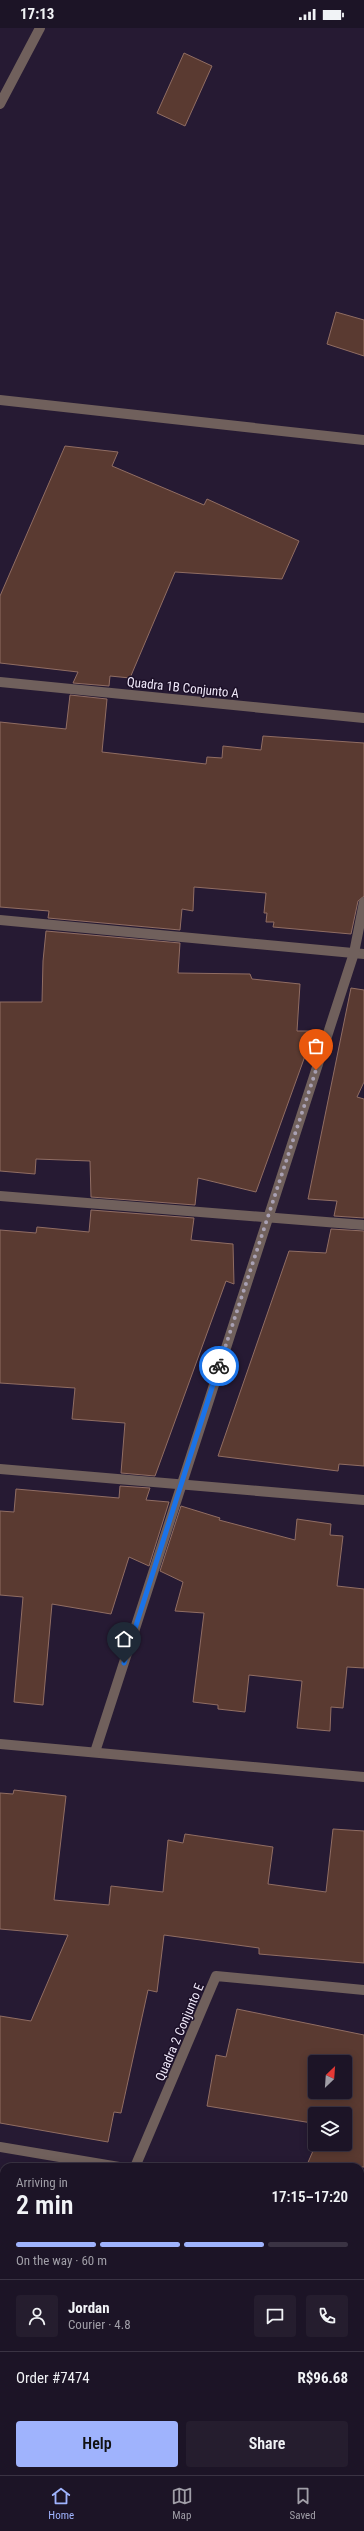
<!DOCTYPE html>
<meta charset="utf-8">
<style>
:root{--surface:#1c1426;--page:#251d2e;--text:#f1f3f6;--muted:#a09ea7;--line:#3a3343;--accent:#9fb3fd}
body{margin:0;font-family:"Roboto Condensed",sans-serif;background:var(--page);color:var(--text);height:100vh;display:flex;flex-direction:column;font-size:15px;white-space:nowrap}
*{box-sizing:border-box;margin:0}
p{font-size:13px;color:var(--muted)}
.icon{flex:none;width:22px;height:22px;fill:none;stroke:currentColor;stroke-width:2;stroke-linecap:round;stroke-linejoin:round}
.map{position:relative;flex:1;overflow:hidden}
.sheet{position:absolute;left:0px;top:2135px;width:364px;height:312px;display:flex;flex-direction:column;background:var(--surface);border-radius:12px 12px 0 0;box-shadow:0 2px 10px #0003,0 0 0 1px var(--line)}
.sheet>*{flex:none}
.needle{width:26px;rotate:25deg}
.fabs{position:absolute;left:308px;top:2027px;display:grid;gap:8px}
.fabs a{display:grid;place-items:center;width:44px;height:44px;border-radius:4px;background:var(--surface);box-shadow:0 2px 10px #0003,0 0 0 1px var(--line);font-size:20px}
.pin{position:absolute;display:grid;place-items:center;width:34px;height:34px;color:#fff;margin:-41px -17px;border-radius:50% 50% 50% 0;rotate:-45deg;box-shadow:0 0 4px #0007}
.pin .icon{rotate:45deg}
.courier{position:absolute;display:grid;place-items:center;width:40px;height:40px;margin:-20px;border:3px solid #1a73e8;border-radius:50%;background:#fff;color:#222;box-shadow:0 1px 5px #0007}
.overview em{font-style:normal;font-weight:600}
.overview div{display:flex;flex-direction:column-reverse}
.overview{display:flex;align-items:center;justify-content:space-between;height:68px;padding:0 16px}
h1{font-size:26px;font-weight:600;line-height:30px}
.bar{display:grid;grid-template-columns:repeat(4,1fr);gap:6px 4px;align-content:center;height:48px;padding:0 16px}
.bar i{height:5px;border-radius:3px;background:var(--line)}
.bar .selected{background:var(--accent)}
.bar p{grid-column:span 4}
.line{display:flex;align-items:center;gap:10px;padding:0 16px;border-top:1px solid var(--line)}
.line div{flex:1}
.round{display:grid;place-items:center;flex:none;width:42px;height:42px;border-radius:4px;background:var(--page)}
.cta{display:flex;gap:8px;margin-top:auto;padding:8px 16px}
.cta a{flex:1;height:46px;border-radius:4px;background:var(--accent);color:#111;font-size:16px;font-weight:600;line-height:46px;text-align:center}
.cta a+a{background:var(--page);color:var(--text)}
.status{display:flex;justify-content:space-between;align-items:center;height:28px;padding:0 20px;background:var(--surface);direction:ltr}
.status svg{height:11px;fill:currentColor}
.dock{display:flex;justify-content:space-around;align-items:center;height:56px;border-top:1px solid var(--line);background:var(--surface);font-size:11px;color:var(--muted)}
.dock a{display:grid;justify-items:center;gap:2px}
.dock .selected{color:var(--accent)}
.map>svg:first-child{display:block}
.building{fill:#5a3a31;stroke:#906d63;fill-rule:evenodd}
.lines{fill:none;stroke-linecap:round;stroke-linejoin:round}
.street{stroke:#70605c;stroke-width:10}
.done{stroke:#a9a1b4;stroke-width:4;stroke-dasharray:0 7.2}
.route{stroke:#1a73e8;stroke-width:5}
.labels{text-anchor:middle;stroke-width:3;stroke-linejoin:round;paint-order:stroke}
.street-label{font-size:13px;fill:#f0e9fa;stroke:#1c1028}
</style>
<div class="status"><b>17:13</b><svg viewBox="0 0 49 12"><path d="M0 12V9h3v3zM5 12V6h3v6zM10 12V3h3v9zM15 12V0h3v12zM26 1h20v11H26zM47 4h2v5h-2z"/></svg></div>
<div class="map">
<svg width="364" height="2447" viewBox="0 0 364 2447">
<rect width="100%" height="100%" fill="#261a33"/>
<g class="building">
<path d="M184 25 212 38 185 98 157 85Z"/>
<path d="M336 284 364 292V328L327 316Z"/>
<path d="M65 418 118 424 112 438 204 477 207 471 299 513 282 551 175 544 130 650 110 648 109 658 73 655 78 644 0 635V568Z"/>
<path d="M70 667 107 671 102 724 206 736 207 729 222 730 223 718 261 722 263 708 364 715V868L358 873 351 906 273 899 274 894H266L267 885H264L266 865 194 859 193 883 182 881 180 902 48 890 49 883 0 879V694L66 701Z"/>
<path d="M46 903 180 915 178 945 250 946 252 951 300 956 297 1003H314L256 1164 198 1150 195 1177 91 1169 90 1133 36 1131 35 1146 0 1143V974H42L43 933Z"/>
<path d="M351 960 364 962V1054L357 1069 364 1071V1190L334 1188 337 1173 308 1171Z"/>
<path d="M91 1182 194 1190 191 1212 233 1216 234 1256 226 1253 155 1448 121 1445 125 1395 72 1391 75 1360 0 1355V1202L36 1205 37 1199 89 1204Z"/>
<path d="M331 1201 364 1203V1438L339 1436 338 1443 218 1428 289 1223 326 1225Z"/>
<path d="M120 1458 150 1460 146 1472 169 1474 149 1538 129 1529 111 1586 52 1576 43 1677 14 1674 23 1569 0 1567V1483L14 1484 16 1461 119 1470Z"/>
<path d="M181 1478 220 1490 219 1492 295 1512 297 1491 331 1496 330 1507 343 1508 337 1558 364 1561V1640L347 1639 343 1680 331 1679 330 1703 297 1700 302 1653 249 1647 245 1684 218 1681V1677L193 1674 204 1585 175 1583 183 1554 160 1543Z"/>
<path d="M14 1762 66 1768 54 1872 109 1877 111 1858 163 1864 168 1812 183 1815 185 1806 273 1819 268 1856 326 1864 333 1801 364 1803V1935L259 1926V1920L164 1907 157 1964 148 1962 121 2085 114 2084 108 2114 0 2095V1988L31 1993 68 1907 0 1901V1765L13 1766Z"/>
<path d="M237 1981 364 2007V2139H306L316 2116H345V2086H315V2099L311 2098 312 2095 207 2078 216 2027 226 2029ZM315 2034H345V2064H315Z"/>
</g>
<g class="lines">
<g class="street">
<path d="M0 76 40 0"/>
<path d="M0 372 364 412"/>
<path d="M0 654 364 690"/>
<path d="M0 892 364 926"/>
<path d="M0 1168 364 1197"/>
<path d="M0 1441 364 1472"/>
<path d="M0 1716 364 1749"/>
<path d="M95 1724 354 925 364 874"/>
<path d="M0 2119 119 2139"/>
<path d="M135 2139 216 1948 364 1962"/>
<path d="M360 2181H364"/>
<path d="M360 2399 364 2390"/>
<path d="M80 2443 100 2447"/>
<path d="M339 2447 341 2443"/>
</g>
</g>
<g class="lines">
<path class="done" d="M219 1338 316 1042"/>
<path class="route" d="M124 1635 219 1338"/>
</g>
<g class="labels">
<g class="street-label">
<text transform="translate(183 659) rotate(6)" y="5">Quadra 1B Conjunto A</text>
<text transform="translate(179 2004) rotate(-67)" y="5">Quadra 2 Conjunto E</text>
</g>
</g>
</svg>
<div class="fabs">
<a><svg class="needle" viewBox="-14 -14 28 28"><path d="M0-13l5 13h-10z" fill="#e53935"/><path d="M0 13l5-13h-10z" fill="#a09ea7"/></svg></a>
<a><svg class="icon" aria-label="layers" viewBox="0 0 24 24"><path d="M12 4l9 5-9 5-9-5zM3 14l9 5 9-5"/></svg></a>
</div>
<div class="pin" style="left:316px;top:1042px;background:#ea580c"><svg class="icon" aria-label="bag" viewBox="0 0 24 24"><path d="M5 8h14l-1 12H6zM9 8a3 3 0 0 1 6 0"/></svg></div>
<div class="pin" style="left:124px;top:1635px;background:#1f2937"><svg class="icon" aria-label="home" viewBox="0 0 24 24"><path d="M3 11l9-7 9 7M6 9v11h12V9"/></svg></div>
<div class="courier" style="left:219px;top:1338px"><svg class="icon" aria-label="bike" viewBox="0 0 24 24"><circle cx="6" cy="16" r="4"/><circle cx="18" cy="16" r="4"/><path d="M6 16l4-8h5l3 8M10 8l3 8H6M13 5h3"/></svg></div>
<section class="sheet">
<div class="overview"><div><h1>2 min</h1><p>Arriving in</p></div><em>17:15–17:20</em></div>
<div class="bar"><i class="selected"></i><i class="selected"></i><i class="selected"></i><i></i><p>On the way · 60 m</p></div>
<div class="line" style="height:72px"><a class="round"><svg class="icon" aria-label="person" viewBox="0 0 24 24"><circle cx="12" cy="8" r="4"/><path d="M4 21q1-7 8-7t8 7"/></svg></a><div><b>Jordan</b><p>Courier · 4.8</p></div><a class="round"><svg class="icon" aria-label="chat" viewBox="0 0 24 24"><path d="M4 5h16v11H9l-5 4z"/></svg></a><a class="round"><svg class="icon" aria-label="phone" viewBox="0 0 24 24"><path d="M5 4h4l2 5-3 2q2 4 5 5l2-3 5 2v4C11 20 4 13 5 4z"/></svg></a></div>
<div class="line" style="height:52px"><div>Order #7474</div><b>R$96.68</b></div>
<div class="cta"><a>Help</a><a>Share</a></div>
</section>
</div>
<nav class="dock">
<a class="selected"><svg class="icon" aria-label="home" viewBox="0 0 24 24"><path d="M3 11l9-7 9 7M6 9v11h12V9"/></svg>Home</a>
<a><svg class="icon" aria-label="map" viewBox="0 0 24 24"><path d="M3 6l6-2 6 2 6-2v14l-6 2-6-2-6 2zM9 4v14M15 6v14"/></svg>Map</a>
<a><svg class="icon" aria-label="saved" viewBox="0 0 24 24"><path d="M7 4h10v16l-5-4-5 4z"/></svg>Saved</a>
</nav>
